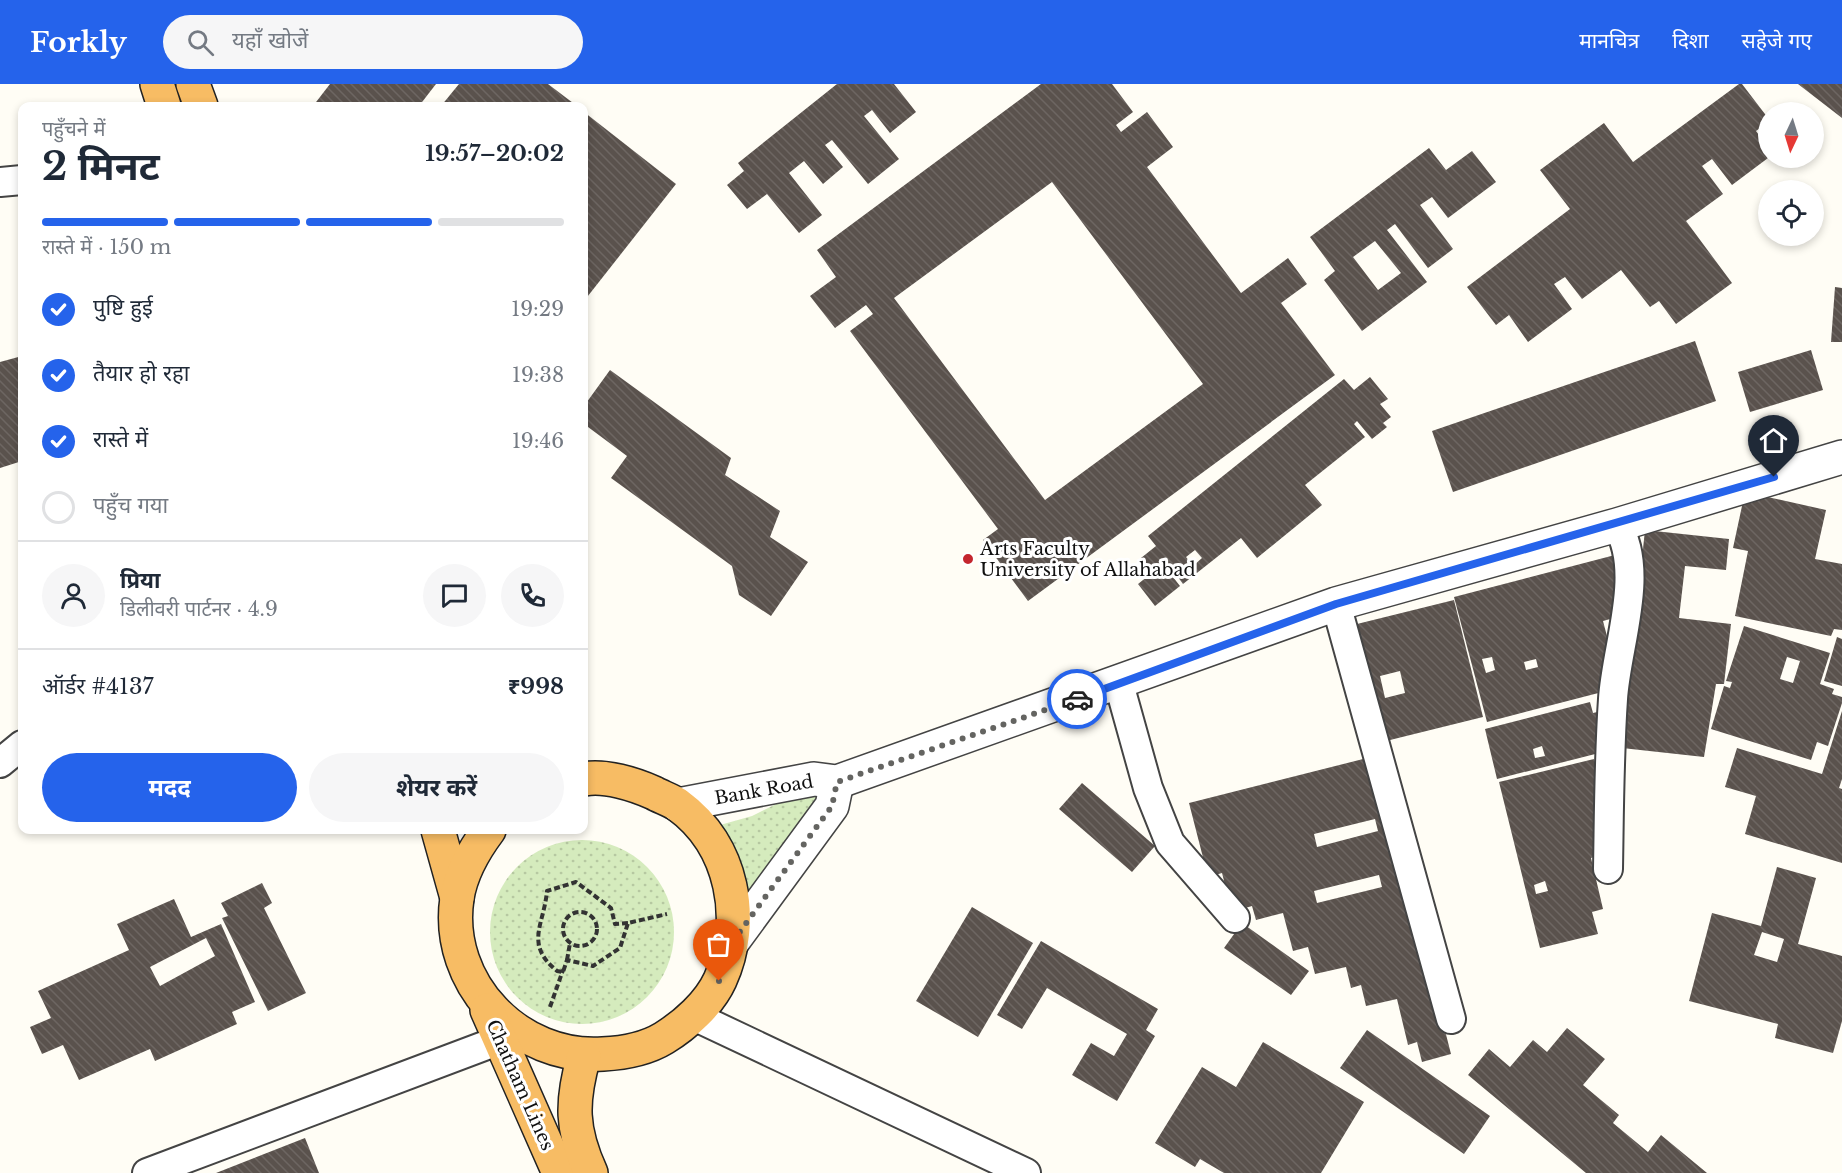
<!DOCTYPE html>
<html lang="hi">
<meta charset="utf-8">
<style>
:root{--surface:#fff;--page:#f6f6f7;--text:#1f2937;--muted:#747a83;--line:#e0e1e3;--accent:#2563eb}
body{margin:0;font-family:"Libre Baskerville","Noto Sans Devanagari",serif;background:var(--page);color:var(--text);height:100vh;display:flex;flex-direction:column;font-size:22px;white-space:nowrap}
*{box-sizing:border-box;margin:0}
p{font-size:20px;color:var(--muted)}
.icon{flex:none;width:33px;height:33px;fill:none;stroke:currentColor;stroke-width:2;stroke-linecap:round;stroke-linejoin:round}
.map{position:relative;flex:1;overflow:hidden}
.side{position:absolute;left:18px;top:18px;width:570px;height:732px;display:flex;flex-direction:column;background:var(--surface);border-radius:12px;box-shadow:0 3px 9px #0003}
.side>*{flex:none}
.needle{width:39px;rotate:184deg}
.controls{position:absolute;left:1758px;top:18px;display:grid;gap:12px}
.controls a{display:grid;place-items:center;width:66px;height:66px;border-radius:50%;background:var(--surface);box-shadow:0 3px 9px #0003;font-size:30px}
.pin{position:absolute;display:grid;place-items:center;width:51px;height:51px;color:#fff;margin:-62px -26px;border-radius:50% 50% 50% 0;rotate:-45deg;box-shadow:0 0 6px #0007}
.pin .icon{rotate:45deg}
.courier{position:absolute;display:grid;place-items:center;width:60px;height:60px;margin:-30px;border:4px solid #2563eb;border-radius:50%;background:#fff;color:#222;box-shadow:0 2px 8px #0007}
.summary em{font-style:normal;font-weight:700}
.summary div{display:flex;flex-direction:column-reverse}
.summary{display:flex;align-items:center;justify-content:space-between;height:102px;padding:0 24px}
h1{font-size:39px;font-weight:700;line-height:45px}
.bar{display:grid;grid-template-columns:repeat(4,1fr);gap:9px 6px;align-content:center;height:72px;padding:0 24px}
.bar i{height:8px;border-radius:4px;background:var(--line)}
.bar .on{background:var(--accent)}
.bar p{grid-column:span 4}
.line{display:flex;align-items:center;gap:15px;padding:0 24px;border-top:2px solid var(--line)}
.line div{flex:1}
.round{display:grid;place-items:center;flex:none;width:63px;height:63px;border-radius:32px;background:var(--page)}
ol{padding:0 24px;list-style:none}
li{display:flex;align-items:center;gap:18px;height:66px}
li p{margin-inline-start:auto}
li .icon{padding:6px;border-radius:50%;background:var(--accent);color:#fff;stroke-width:4}
li:last-child{color:var(--muted)}
li i{width:33px;height:33px;border:3px solid var(--line);border-radius:50%}
.cta{display:flex;gap:12px;margin-top:auto;padding:12px 24px}
.cta a{flex:1;height:69px;border-radius:36px;background:var(--accent);color:#fff;font-size:24px;font-weight:700;line-height:69px;text-align:center}
.cta a+a{background:var(--page);color:var(--text)}
header{display:flex;align-items:center;gap:36px;box-sizing:border-box;height:84px;padding:0 30px;background:var(--accent);color:#fff}
header strong{font-size:28px}
nav{display:flex;gap:33px;margin-inline-start:auto;font-size:21px}
.search{width:420px;height:54px;background:var(--page);display:flex;align-items:center;gap:15px;box-sizing:border-box;padding:0 21px;border-radius:33px;color:var(--muted);font-size:22px}
.map>svg:first-child{display:block}
.grass{fill:url(#grass-dots)}
.building{fill:url(#building-back-hatch);fill-rule:evenodd}
.lines{fill:none;stroke-linecap:round;stroke-linejoin:round}
.minor-casing{stroke:#444;stroke-width:32}
.tertiary-casing{stroke:#444;stroke-width:36}
.trunk-casing{stroke:#222;stroke-width:36}
.path{stroke:#333;stroke-width:4;stroke-dasharray:6 3;stroke-linecap:butt}
.minor{stroke:#fff;stroke-width:28}
.tertiary{stroke:#fff;stroke-width:33}
.trunk{stroke:#f7bc64;stroke-width:33}
.done{stroke:#646461;stroke-width:6;stroke-dasharray:0 10.8}
.route{stroke:#2563eb;stroke-width:8}
.poi-dot{fill:#c4262e;stroke:#fff;stroke-width:2}
.labels{text-anchor:middle;stroke-width:6;stroke-linejoin:round;paint-order:stroke}
.poi-label{font-size:18px;fill:#111;stroke:#fff;text-anchor:start}
.street-label{font-size:18px;fill:#111;stroke:#fff}
</style>
<header>
<strong>Forkly</strong>
<div class="search"><svg class="icon" aria-label="search" viewBox="0 0 24 24"><circle cx="10" cy="10" r="6"/><path d="M15 15l6 6"/></svg>यहाँ खोजें</div>
<nav><a>मानचित्र</a><a>दिशा</a><a>सहेजे गए</a></nav>
</header>
<div class="map">
<svg width="1842" height="1089" viewBox="0 0 1842 1089">
<defs>
<pattern id="grass-dots" width="8" height="8" patternUnits="userSpaceOnUse" patternTransform="scale(1.5)"><rect width="8" height="8" fill="#d5ebbd"/><path d="M2 2h.1M6 6h.1" fill="none" stroke="#b6c8a1" stroke-width="1.8" stroke-linecap="round"/></pattern>
<pattern id="building-back-hatch" width="6" height="6" patternUnits="userSpaceOnUse" patternTransform="scale(1.5)"><rect width="6" height="6" fill="#5a524d"/><path d="M-1 5l2 2M0 0l6 6M5-1l2 2" fill="none" stroke="#6d6662"/></pattern>
</defs>
<rect width="100%" height="100%" fill="#fffdf5"/>
<g class="grass">
<path d="M811 703 822 716 744 817 713 743 752 732Z"/>
<circle cx="582" cy="848" r="92"/>
</g>
<g class="building">
<path d="M330 0H436L419 22H313Z"/>
<path d="M459 0H548L577 22H441Z"/>
<path d="M837 0H894L916 28 890 49 872 26 864 32 899 75 868 100 832 56 825 61 843 83 823 100 804 77 789 89 822 131 799 149 767 110 747 125 727 101 744 87 738 79Z"/>
<path d="M1041 0H1112L1133 28 1116 41 1121 48 1147 28 1173 63 1147 83 1241 209 1288 174 1307 200 1281 219 1335 291 1028 517 983 456 998 445 850 247 873 230 866 221 835 244 810 212 836 193 817 166ZM1052 98 1203 300 1045 416 894 214Z"/>
<path d="M1739 0H1742L1768 34V38L1756 47 1768 64V74L1732 101 1712 75 1702 82 1723 110 1686 137 1732 199 1676 240 1659 217 1650 223 1621 186 1582 215 1565 193 1554 200 1572 225 1528 258 1509 231 1496 241 1467 203 1570 125 1540 86 1604 39 1633 78Z"/>
<path d="M1798 0H1842V34Z"/>
<path d="M584 28 676 100 584 217Z"/>
<path d="M1429 64 1446 86 1472 67 1496 98 1448 134 1432 113 1420 121 1453 165 1428 184 1395 140 1387 146 1427 198 1362 247 1324 196 1335 187 1310 153ZM1375 157 1401 189 1378 206 1353 173Z"/>
<path d="M1835 203 1842 204V258H1831Z"/>
<path d="M1695 257 1716 317 1453 408 1432 347Z"/>
<path d="M1811 266 1823 306 1750 328 1738 288Z"/>
<path d="M22 272V377L0 384V278Z"/>
<path d="M610 286 731 374 725 391 780 427 770 453 808 478 771 532 739 511 732 482 611 394 627 372 584 340V322Z"/>
<path d="M1370 293 1388 315 1380 320 1391 333 1383 339 1387 343 1372 355 1357 337 1354 340 1365 353 1305 401 1322 421 1257 474 1241 454 1183 500 1172 485 1169 488 1180 502 1155 522 1138 500 1153 488 1141 474 1156 462 1148 452 1344 295 1354 306ZM1195 466 1202 474 1193 482 1186 473Z"/>
<path d="M1745 408 1826 426 1815 475 1842 480V546L1834 545 1831 552 1735 532 1748 467 1733 464Z"/>
<path d="M1645 446 1729 455 1726 486 1685 482 1679 534 1731 540 1724 600H1716L1704 673 1622 664Z"/>
<path d="M1615 471 1623 505 1614 507 1621 532 1603 537 1614 579 1610 606 1487 638 1454 513ZM1492 573 1495 586 1486 589 1482 575ZM1536 575 1538 583 1526 586 1524 578Z"/>
<path d="M1454 516 1483 633 1386 657 1357 540ZM1400 587 1405 609 1385 614 1380 592Z"/>
<path d="M1744 542 1830 569 1820 600 1834 605 1832 610 1842 613V619L1828 662 1817 658 1811 676 1711 645 1724 602 1730 604 1732 598 1726 597ZM1787 573 1800 577 1793 599 1780 595Z"/>
<path d="M1837 553 1842 555V602L1824 597Z"/>
<path d="M1590 618 1593 629 1606 626 1607 667 1497 695 1485 645ZM1542 662 1545 672 1535 674 1533 665Z"/>
<path d="M1842 627V695L1839 704 1842 705V779L1745 750 1756 712 1725 703 1737 664 1822 690Z"/>
<path d="M1375 672 1451 970 1422 978 1417 958 1408 961 1397 915 1366 922 1361 901 1351 904 1346 883 1315 890 1308 863 1293 867 1283 829 1256 836 1252 822 1232 828 1222 789 1208 793 1189 719ZM1375 735 1378 747 1317 763 1314 750ZM1379 791 1382 803 1317 819 1314 807Z"/>
<path d="M1594 675 1606 720 1593 723 1604 770 1591 774 1603 825 1592 828 1598 850 1540 864 1499 698ZM1545 797 1548 807 1536 810 1534 801Z"/>
<path d="M1082 699 1155 762 1132 788 1059 725Z"/>
<path d="M1777 783 1816 794 1798 860 1842 872V937L1833 969 1775 954 1778 940 1689 917 1712 829 1761 842ZM1762 848 1784 855 1777 878 1754 871Z"/>
<path d="M262 799 272 819 264 824 306 909 268 927 222 834 228 832 221 819Z"/>
<path d="M174 815 191 853 221 840 255 918 232 928 237 940 155 977 150 965 79 996 63 961 42 970 30 943 51 934 38 907 129 866 117 840ZM206 854 215 872 160 902 150 883Z"/>
<path d="M972 823 1033 859 978 953 916 917Z"/>
<path d="M1242 839 1309 887 1291 911 1224 864Z"/>
<path d="M1041 857 1158 925 1146 946 1155 952 1117 1017 1072 991 1091 959 1114 972 1127 950 1047 904 1022 945 997 931Z"/>
<path d="M1567 944 1605 975 1583 1001 1619 1031 1613 1039 1648 1068 1661 1051 1707 1089H1586L1468 991 1489 965 1510 983 1533 956 1547 968Z"/>
<path d="M1367 946 1490 1032 1464 1070 1340 984Z"/>
<path d="M1263 958 1364 1018 1321 1089H1224L1200 1075 1195 1083 1155 1059 1202 983 1236 1003Z"/>
<path d="M305 1054 319 1089H216Z"/>
</g>
<g class="lines">
<defs>
<g id="minor">
<path d="M0 98 22 96"/>
<path d="M1336 520 1451 935"/>
<path d="M1119 600 1148 704 1170 759 1235 834"/>
<path d="M0 679 22 661"/>
<path d="M1608 785C1609 728 1609 672 1613 615 1616 563 1646 488 1617 441"/>
<path d="M694 932 1026 1089"/>
<path d="M147 1089 500 956"/>
</g>
<g id="tertiary">
<path d="M678 721 814 695 837 698 1336 520 1617 441 1842 373"/>
<path d="M733 857 832 722 837 698"/>
</g>
<g id="trunk">
<path d="M157 0 164 22"/>
<path d="M193 0 201 22"/>
<path d="M438 746 457 814"/>
<path d="M489 746C474 766 461 788 457 814 444 900 519 976 603 970 623 969 646 965 664 954 685 941 709 920 720 896 747 837 733 761 678 721 671 716 661 713 654 709 634 700 605 691 584 695"/>
<path d="M487 926 559 1089"/>
<path d="M584 972C571 1018 571 1045 591 1089"/>
</g>
</defs>
<use href="#minor" class="minor-casing"/>
<use href="#tertiary" class="tertiary-casing"/>
<use href="#trunk" class="trunk-casing"/>
<g class="path">
<circle cx="580" cy="845" r="17"/>
<path d="M628 839 615 840 611 824 576 798 547 807C544 841 524 860 557 887L563 888 567 876 593 882 620 864 628 839 667 830"/>
<path d="M567 876 570 859"/>
<path d="M550 923 563 886"/>
</g>
<use href="#minor" class="minor"/>
<use href="#tertiary" class="tertiary"/>
<use href="#trunk" class="trunk"/>
</g>
<g class="lines">
<path class="done" d="M719 897 733 857 832 722 837 698 1077 615"/>
<path class="route" d="M1077 615 1336 520 1774 393"/>
</g>
<circle class="poi-dot" cx="968" cy="475" r="6"/>
<g class="labels">
<g class="poi-label">
<text x="980" y="471">Arts Faculty<tspan x="980" dy="21">University of Allahabad</tspan></text>
</g>
<g class="street-label">
<text transform="translate(764 706) rotate(-10)" y="6">Bank Road</text>
<text transform="translate(520 1001) rotate(66)" y="6">Chatham Lines</text>
</g>
</g>
</svg>
<div class="controls">
<a><svg class="needle" viewBox="-14 -14 28 28"><path d="M0-13l5 13h-10z" fill="#e53935"/><path d="M0 13l5-13h-10z" fill="#747a83"/></svg></a>
<a><svg class="icon" aria-label="locate" viewBox="0 0 24 24"><circle cx="12" cy="12" r="6"/><path d="M12 2v4M12 18v4M2 12h4M18 12h4"/></svg></a>
</div>
<div class="pin" style="left:719px;top:897px;background:#ea580c"><svg class="icon" aria-label="bag" viewBox="0 0 24 24"><path d="M5 8h14l-1 12H6zM9 8a3 3 0 0 1 6 0"/></svg></div>
<div class="pin" style="left:1774px;top:393px;background:#1f2937"><svg class="icon" aria-label="home" viewBox="0 0 24 24"><path d="M3 11l9-7 9 7M6 9v11h12V9"/></svg></div>
<div class="courier" style="left:1077px;top:615px"><svg class="icon" aria-label="car" viewBox="0 0 24 24"><path d="M5 17H2v-5l4-1 3-4h7l3 4 3 1v5h-3M9 17h6M6 11h13"/><circle cx="7" cy="17" r="2"/><circle cx="17" cy="17" r="2"/></svg></div>
<section class="side">
<div class="summary"><div><h1>2 मिनट</h1><p>पहुँचने में</p></div><em>19:57–20:02</em></div>
<div class="bar"><i class="on"></i><i class="on"></i><i class="on"></i><i></i><p>रास्ते में · 150 m</p></div>
<ol>
<li><svg class="icon" aria-label="check" viewBox="0 0 24 24"><path d="M5 12l5 5 9-10"/></svg>पुष्टि हुई<p>19:29</p></li>
<li><svg class="icon" aria-label="check" viewBox="0 0 24 24"><path d="M5 12l5 5 9-10"/></svg>तैयार हो रहा<p>19:38</p></li>
<li><svg class="icon" aria-label="check" viewBox="0 0 24 24"><path d="M5 12l5 5 9-10"/></svg>रास्ते में<p>19:46</p></li>
<li><i></i>पहुँच गया</li>
</ol>
<div class="line" style="height:108px"><a class="round"><svg class="icon" aria-label="person" viewBox="0 0 24 24"><circle cx="12" cy="8" r="4"/><path d="M4 21q1-7 8-7t8 7"/></svg></a><div><b>प्रिया</b><p>डिलीवरी पार्टनर · 4.9</p></div><a class="round"><svg class="icon" aria-label="chat" viewBox="0 0 24 24"><path d="M4 5h16v11H9l-5 4z"/></svg></a><a class="round"><svg class="icon" aria-label="phone" viewBox="0 0 24 24"><path d="M5 4h4l2 5-3 2q2 4 5 5l2-3 5 2v4C11 20 4 13 5 4z"/></svg></a></div>
<div class="line" style="height:78px"><div>ऑर्डर #4137</div><b>₹998</b></div>
<div class="cta"><a>मदद</a><a>शेयर करें</a></div>
</section>
</div>
